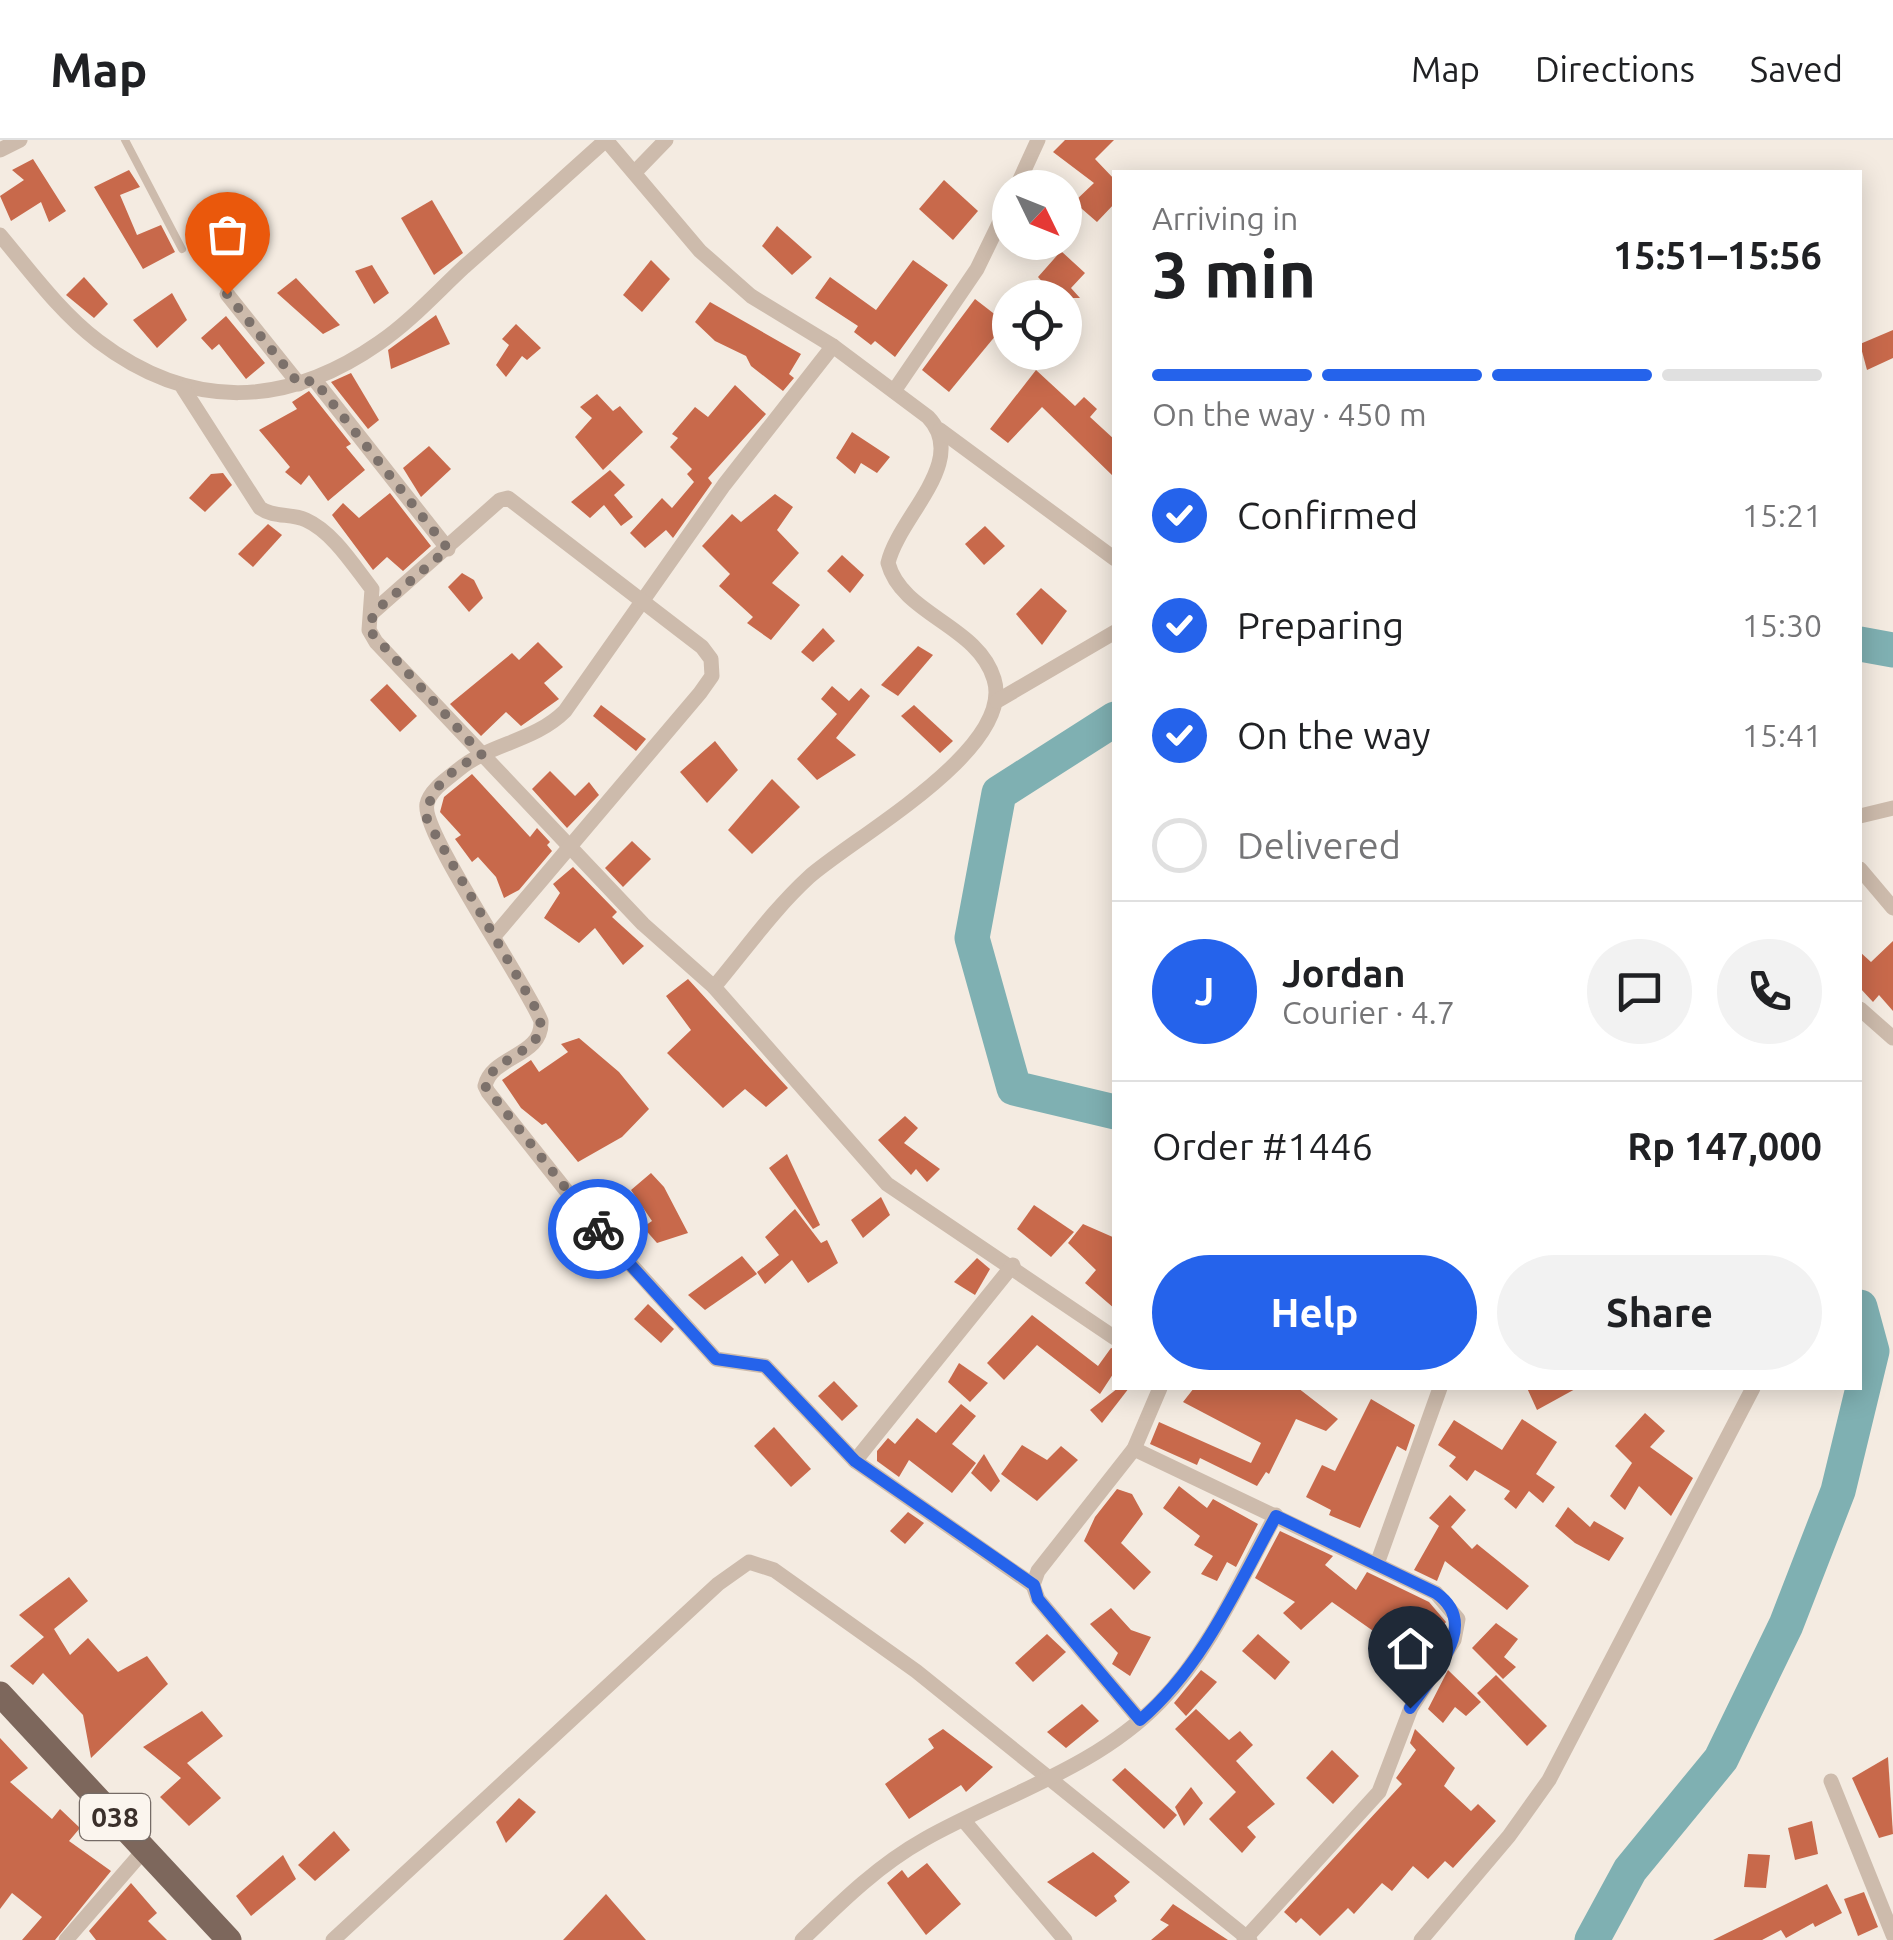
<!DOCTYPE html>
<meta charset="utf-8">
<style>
:root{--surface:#fff;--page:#f2f2f2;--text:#202124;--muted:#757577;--line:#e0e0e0;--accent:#2563eb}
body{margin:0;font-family:Ubuntu,sans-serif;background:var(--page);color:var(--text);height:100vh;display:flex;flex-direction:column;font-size:38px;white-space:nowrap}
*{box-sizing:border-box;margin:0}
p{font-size:32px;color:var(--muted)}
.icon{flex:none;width:55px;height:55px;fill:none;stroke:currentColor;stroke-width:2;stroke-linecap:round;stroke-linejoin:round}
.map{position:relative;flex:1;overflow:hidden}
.panel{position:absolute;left:1112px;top:30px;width:750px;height:1220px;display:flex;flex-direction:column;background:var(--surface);border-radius:0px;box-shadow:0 5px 25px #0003}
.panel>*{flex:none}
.needle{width:65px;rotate:133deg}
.fabs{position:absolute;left:992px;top:30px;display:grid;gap:20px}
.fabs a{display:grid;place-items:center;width:90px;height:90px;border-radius:50%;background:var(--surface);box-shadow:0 5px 25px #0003;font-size:50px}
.pin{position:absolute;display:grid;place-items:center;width:85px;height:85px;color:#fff;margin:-102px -42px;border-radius:50% 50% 50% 0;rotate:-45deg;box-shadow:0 0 10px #0007}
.pin .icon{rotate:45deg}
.courier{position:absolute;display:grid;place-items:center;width:100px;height:100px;margin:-50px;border:8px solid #2563eb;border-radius:50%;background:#fff;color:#222;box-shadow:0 2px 12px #0007}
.headline em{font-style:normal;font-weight:700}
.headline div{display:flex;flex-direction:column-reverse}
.headline{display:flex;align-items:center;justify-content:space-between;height:170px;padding:0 40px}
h1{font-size:65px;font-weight:700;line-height:75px}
.bar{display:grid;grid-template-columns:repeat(4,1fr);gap:15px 10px;align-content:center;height:120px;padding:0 40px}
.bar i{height:12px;border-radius:8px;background:var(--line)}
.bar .selected{background:var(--accent)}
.bar p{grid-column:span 4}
.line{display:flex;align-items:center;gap:25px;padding:0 40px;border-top:2px solid var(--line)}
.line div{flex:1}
.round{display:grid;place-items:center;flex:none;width:105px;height:105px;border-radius:52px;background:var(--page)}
ol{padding:0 40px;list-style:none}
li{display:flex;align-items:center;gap:30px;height:110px}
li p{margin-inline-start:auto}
li .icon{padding:10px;border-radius:50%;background:var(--accent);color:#fff;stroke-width:4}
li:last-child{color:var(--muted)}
li i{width:55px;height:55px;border:5px solid var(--line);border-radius:50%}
.button{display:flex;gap:20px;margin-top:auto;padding:20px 40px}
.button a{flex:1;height:115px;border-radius:60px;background:var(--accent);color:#fff;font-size:40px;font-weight:700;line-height:115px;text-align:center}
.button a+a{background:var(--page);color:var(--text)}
header{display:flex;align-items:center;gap:60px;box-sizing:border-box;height:140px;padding:0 50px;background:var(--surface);border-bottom:2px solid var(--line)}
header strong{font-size:48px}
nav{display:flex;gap:55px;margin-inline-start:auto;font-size:35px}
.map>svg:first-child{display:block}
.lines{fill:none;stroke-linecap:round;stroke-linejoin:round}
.river{stroke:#7fb0b2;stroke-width:35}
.building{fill:#c8694b}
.service{stroke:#cdbbac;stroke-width:8}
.minor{stroke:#cdbbac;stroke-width:15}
.primary{stroke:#7d675c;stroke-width:25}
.done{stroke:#7c716b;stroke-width:10;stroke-dasharray:0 18}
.route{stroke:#2563eb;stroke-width:12}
.labels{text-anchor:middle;stroke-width:10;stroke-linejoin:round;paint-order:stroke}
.shield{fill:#fbf5ee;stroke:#756b66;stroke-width:2.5}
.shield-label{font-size:28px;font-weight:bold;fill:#3b302b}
</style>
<header>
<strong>Map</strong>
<nav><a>Map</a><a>Directions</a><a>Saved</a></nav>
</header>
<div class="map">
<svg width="1893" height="1800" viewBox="0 0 1893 1800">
<rect width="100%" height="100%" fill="#f4ebe1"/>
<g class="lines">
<g class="river">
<path d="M1860 504 1893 510"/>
<path d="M1115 579 999 653 972 798 1014 948 1115 972"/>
<path d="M1592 1800 1630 1730 1721 1619 1786 1485 1838 1351 1872 1211 1860 1167"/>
</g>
</g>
<g class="building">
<path d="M1065 0H1114L1095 19 1115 40V63L1097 82 1074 62 1094 43 1053 12Z"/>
<path d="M33 19 66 71 49 82 41 62 11 81 0 56 24 40 12 30Z"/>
<path d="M129 30 140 47 120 55 137 95 161 85 175 112 143 129 94 47Z"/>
<path d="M944 40 978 71 953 100 919 69Z"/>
<path d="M432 60 463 113 434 135 401 78Z"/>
<path d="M777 86 812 117 792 135 762 106Z"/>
<path d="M1061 111 1085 133 1071 148 1080 158H1057L1038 137Z"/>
<path d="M651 120 670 139 642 172 623 155Z"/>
<path d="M913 120 948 145 895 217 875 201 871 205 854 192 858 186 815 158 830 137 876 170Z"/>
<path d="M372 125 389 153 374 164 355 131Z"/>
<path d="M84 137 108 164 94 178 66 155Z"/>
<path d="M296 138 340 185 323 194 277 153Z"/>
<path d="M172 153 187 180 157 208 133 180Z"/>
<path d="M975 159 1006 183 949 252 922 230Z"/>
<path d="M710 162 801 214 789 234 794 238 783 251 751 226 746 216 715 201 695 182Z"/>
<path d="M436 175 450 204 391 229 388 210Z"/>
<path d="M226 176 265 223 246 239 219 204 212 210 201 198Z"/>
<path d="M516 184 541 208 527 220 522 216 506 237 496 225 509 205 502 199Z"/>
<path d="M1893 190V218L1867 230 1860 204Z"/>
<path d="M1036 230 1075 266 1084 257 1097 269 1090 277 1115 300V338L1042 267 1008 303 990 289Z"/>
<path d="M351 233 379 280 368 289 331 242Z"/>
<path d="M735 245 766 274 708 338 712 343 673 398 666 390 645 408 630 393 662 358 672 368 694 342 687 334 692 329 670 307 678 298 672 294 695 267 708 277Z"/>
<path d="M309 251 351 304 346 307 365 330 328 361 309 335 301 345 285 332 290 327 259 290 297 269 292 262Z"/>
<path d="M597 254 613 271 620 266 643 292 603 330 575 297 592 278 580 267Z"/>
<path d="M852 292 890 317 877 333 861 323 855 334 836 318Z"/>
<path d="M429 306 451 329 421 357 403 328Z"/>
<path d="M610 330 625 345 614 355 633 377 621 386 604 365 590 378 571 362Z"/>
<path d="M223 333 232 345 205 372 189 358 211 334Z"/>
<path d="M390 353 431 406 403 431 387 417 373 430 332 375 343 363 359 378Z"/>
<path d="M775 354 793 367 777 390 799 413 772 443 800 465 771 500 747 483 753 477 719 446 730 434 702 406 732 374 741 382Z"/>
<path d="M268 384 282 395 253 427 238 414Z"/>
<path d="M985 386 1005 406 984 425 965 404Z"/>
<path d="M842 415 864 435 850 453 827 431Z"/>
<path d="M462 433 474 440 483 458 469 472 448 447Z"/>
<path d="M1041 448 1067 471 1042 505 1016 474Z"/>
<path d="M823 488 835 501 813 522 801 512Z"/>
<path d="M538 502 563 527 544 543 559 559 521 586 506 572 481 596 450 564 512 513 519 520Z"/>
<path d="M918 506 933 515 898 556 881 545Z"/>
<path d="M387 544 417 576 400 592 370 560Z"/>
<path d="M832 546 849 561 861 548 870 556 836 598 856 615 817 640 797 619 837 574 821 559Z"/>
<path d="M601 565 646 599 636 611 593 576Z"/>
<path d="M914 565 953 601 940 613 901 576Z"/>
<path d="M715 601 738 630 707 663 680 632Z"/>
<path d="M550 631 575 656 589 642 599 655 567 688 532 649Z"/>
<path d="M472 634 530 697 537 688 550 702 547 705 552 711 519 750 504 758 496 737 478 717 472 722 455 699 461 695 440 672 444 657Z"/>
<path d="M772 639 800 667 752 714 728 690Z"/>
<path d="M632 701 651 719 623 747 605 728Z"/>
<path d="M573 727 617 772 612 777 644 806 623 825 595 788 579 803 544 778 560 753 553 744Z"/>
<path d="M1893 801V871L1879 855 1873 862 1860 848V812L1871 822Z"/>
<path d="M688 839 788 948 766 967 745 949 723 968 667 913 691 890 666 856Z"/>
<path d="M579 898 619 932 649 969 622 997 578 1022 546 983 542 985 521 968 502 940 531 920 539 932 568 912 561 904Z"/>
<path d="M905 976 918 988 904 1003 940 1029 927 1042 916 1029 911 1035 878 1000Z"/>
<path d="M787 1014 820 1085 813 1089 769 1028Z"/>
<path d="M651 1033 664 1047 688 1093 657 1103 643 1087 652 1081 631 1050Z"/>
<path d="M881 1057 890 1075 863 1098 851 1080Z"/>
<path d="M1034 1065 1074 1092 1051 1117 1017 1089Z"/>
<path d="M795 1069 821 1103 827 1100 838 1123 808 1143 792 1120 765 1144 757 1132 779 1115 765 1097Z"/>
<path d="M1083 1084 1115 1098V1169L1085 1143 1096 1130 1068 1103Z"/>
<path d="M742 1116 757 1134 705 1170 688 1155Z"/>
<path d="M977 1118 990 1129 975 1155 954 1142Z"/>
<path d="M648 1164 674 1189 661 1203 634 1179Z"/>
<path d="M1032 1175 1098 1226 1111 1208 1115 1209V1231L1100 1254 1037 1205 1004 1240 987 1223Z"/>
<path d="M959 1223 988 1243 970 1262 948 1242Z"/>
<path d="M834 1241 858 1266 842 1281 818 1256Z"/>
<path d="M1118 1248H1129L1102 1283 1090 1270Z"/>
<path d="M1194 1248H1298L1338 1279 1326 1291 1296 1279 1269 1334 1266 1332 1257 1346 1200 1318 1197 1325 1150 1304 1159 1282 1251 1323 1261 1303 1183 1262Z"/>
<path d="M1527 1248H1577L1537 1270Z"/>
<path d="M1371 1259 1415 1285 1406 1311 1397 1306 1360 1388 1329 1375 1331 1370 1306 1357 1322 1325 1335 1331Z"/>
<path d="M961 1264 976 1276 952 1304 976 1323 952 1353 909 1320 899 1337 877 1321V1311L888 1298 895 1304 917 1278 936 1293Z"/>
<path d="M1645 1273 1665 1291 1650 1307 1693 1338 1671 1376 1639 1346 1625 1370 1610 1356 1632 1323 1615 1306Z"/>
<path d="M1522 1279 1557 1302 1536 1334 1555 1347 1543 1363 1529 1351 1516 1369 1504 1359 1510 1351 1475 1330 1467 1341 1449 1326 1456 1317 1438 1305 1454 1280 1502 1310Z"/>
<path d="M774 1287 811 1329 791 1347 754 1306Z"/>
<path d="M1022 1305 1047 1320 1061 1306 1078 1320 1037 1361 1001 1334Z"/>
<path d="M984 1314 1000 1341 991 1352 971 1333Z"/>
<path d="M1179 1346 1207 1368 1213 1359 1258 1384 1236 1427 1227 1422 1217 1441 1201 1434 1213 1416 1194 1405 1200 1396 1163 1368Z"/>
<path d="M1117 1349 1132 1354 1143 1374 1121 1403 1151 1432 1134 1450 1084 1401 1095 1377Z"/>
<path d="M1450 1355 1466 1370 1451 1387 1472 1409 1477 1404 1529 1446 1507 1470 1445 1421 1437 1441 1414 1430 1439 1386 1429 1378Z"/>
<path d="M1568 1367 1590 1387 1594 1381 1624 1398 1609 1421 1575 1403 1555 1386Z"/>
<path d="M908 1372 924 1383 905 1404 890 1391Z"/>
<path d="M1280 1391 1333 1416 1325 1425 1356 1450 1367 1432 1429 1462 1446 1482 1427 1507 1434 1511 1423 1528 1410 1518 1397 1533 1374 1518 1386 1500 1332 1462 1301 1490 1283 1473 1295 1462 1255 1438Z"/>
<path d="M69 1437 88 1461 54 1489 70 1515 88 1498 118 1532 147 1516 168 1544 91 1618 83 1575 43 1533 33 1545 10 1526 44 1497 19 1475Z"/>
<path d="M1111 1468 1131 1490 1151 1497 1130 1536 1112 1524 1118 1513 1090 1484Z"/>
<path d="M1496 1483 1518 1499 1504 1517 1516 1527 1503 1539 1472 1508Z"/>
<path d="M1047 1494 1066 1512 1033 1542 1015 1523Z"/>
<path d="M1258 1494 1290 1522 1275 1540 1242 1511Z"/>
<path d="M1201 1530 1217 1542 1186 1576 1174 1563Z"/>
<path d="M1448 1530 1481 1562 1466 1576 1455 1567 1443 1583 1428 1569Z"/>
<path d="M1496 1535 1547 1586 1527 1606 1477 1553Z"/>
<path d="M1082 1564 1099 1581 1066 1608 1047 1592Z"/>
<path d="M1196 1569 1229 1600 1240 1591 1253 1605 1236 1621 1275 1664 1247 1687 1256 1697 1242 1713 1209 1679 1236 1652 1175 1589Z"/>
<path d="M202 1571 223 1596 187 1623 221 1658 189 1686 160 1657 181 1638 143 1607Z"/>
<path d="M943 1589 993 1627 966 1652 961 1645 909 1679 885 1644 934 1608 928 1599Z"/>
<path d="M1415 1589 1455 1628 1444 1646 1471 1671 1478 1664 1496 1681 1453 1728 1445 1721 1428 1739 1413 1726 1392 1751 1382 1743 1354 1774 1348 1768 1320 1796 1301 1778 1296 1783 1284 1772 1402 1644 1396 1638 1416 1610 1410 1603Z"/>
<path d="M0 1598 28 1628 10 1642 52 1679 60 1669 80 1688 69 1701 111 1731 55 1800H22L42 1777 12 1753 0 1769Z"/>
<path d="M1332 1610 1359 1636 1333 1664 1306 1638Z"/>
<path d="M1888 1617 1893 1694 1879 1698 1852 1638Z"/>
<path d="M1125 1628 1177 1675 1164 1689 1112 1640Z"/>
<path d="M1191 1647 1203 1663 1184 1686 1175 1667Z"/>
<path d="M519 1658 536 1672 506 1703 496 1682Z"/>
<path d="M1812 1681 1818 1714 1795 1720 1788 1688Z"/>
<path d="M334 1691 350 1710 315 1741 298 1725Z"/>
<path d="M1093 1712 1130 1742 1114 1756 1117 1761 1096 1777 1047 1742Z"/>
<path d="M1748 1714 1770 1715 1766 1748 1744 1747Z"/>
<path d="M283 1715 296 1739 251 1776 236 1756Z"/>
<path d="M927 1723 961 1764 926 1795 887 1743 902 1730 908 1738Z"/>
<path d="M131 1743 157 1773 148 1781 167 1800H96L89 1791Z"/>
<path d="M1827 1744 1842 1773 1815 1787 1813 1783 1786 1798 1781 1790 1762 1800H1713Z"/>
<path d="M1864 1752 1878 1787 1858 1796 1844 1759Z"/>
<path d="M606 1754 646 1800H563Z"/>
<path d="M1173 1764 1228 1800H1151L1169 1785 1160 1780Z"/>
</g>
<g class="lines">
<path class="service" d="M125 0 182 109"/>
<g class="minor">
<path d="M0 10 20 0"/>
<path d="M635 32 666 0"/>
<path d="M1016 48 1038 0"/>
<path d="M0 95C31 132 60 172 98 201 190 271 286 268 379 203 410 182 437 152 464 127 512 85 559 42 606 0L700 111 751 156 833 206 928 277C970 321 899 376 888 423 902 475 978 485 994 539 1016 609 854 697 809 737 773 770 746 809 714 847L887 1044 1115 1198"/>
<path d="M227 154 299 244"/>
<path d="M833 206 724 345 565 571C534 602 490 603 458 630 447 639 430 650 427 664 420 690 525 842 541 881 543 917 492 915 485 946L488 952 580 1068 716 1219 765 1226 855 1321"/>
<path d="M314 239 448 409"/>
<path d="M183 248 260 368C274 378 291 373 306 380 333 392 354 426 372 449L369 490 376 502 643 784 714 847"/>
<path d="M894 251 977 129 1010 61"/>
<path d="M940 290 1115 419"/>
<path d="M373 472 500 360 508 358 702 507 711 519 712 536 700 553 495 795"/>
<path d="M997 561 1115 492"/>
<path d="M1860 676 1893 668"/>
<path d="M1860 729 1893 768"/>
<path d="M1860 869 1893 898"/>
<path d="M1013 1125 855 1321 1033 1445"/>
<path d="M1134 1309 1436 1453 1458 1479 1454 1500 1411 1568 1379 1652 1244 1800"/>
<path d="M1377 1424 1440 1248"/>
<path d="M1140 1580 1038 1459 1033 1445 1038 1431 1134 1309 1160 1248"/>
<path d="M1831 1641 1893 1795"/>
<path d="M965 1682 1065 1800"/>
<path d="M66 1800 145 1709"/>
<path d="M333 1800 718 1444 749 1422 774 1430 916 1531 1250 1800"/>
<path d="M802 1800C841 1762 877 1726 925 1699 1003 1655 1095 1629 1160 1562 1211 1510 1241 1438 1276 1375"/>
<path d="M1421 1800 1509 1696 1549 1640 1753 1248"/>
</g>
<path class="primary" d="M0 1554 229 1800"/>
</g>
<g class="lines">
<path class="done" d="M227 154 299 244 314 240 448 409 374 472 369 490 482 615C456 625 425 650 427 680L536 869 542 888C532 916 491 919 485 946L598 1089"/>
<path class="route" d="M598 1089 716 1219 765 1226 855 1321 1034 1445 1038 1459 1140 1580C1203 1526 1237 1447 1276 1376L1436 1453C1482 1485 1433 1533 1410 1568"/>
</g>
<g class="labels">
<rect class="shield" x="80" y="1654" width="70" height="46" rx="8"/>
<g class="shield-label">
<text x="115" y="1687">038</text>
</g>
</g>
</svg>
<div class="fabs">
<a><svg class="needle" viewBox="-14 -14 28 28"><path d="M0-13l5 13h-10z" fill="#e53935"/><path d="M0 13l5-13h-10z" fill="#757577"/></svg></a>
<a><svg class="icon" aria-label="locate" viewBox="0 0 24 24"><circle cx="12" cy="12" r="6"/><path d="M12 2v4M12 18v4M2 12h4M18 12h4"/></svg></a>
</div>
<div class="pin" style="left:227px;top:154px;background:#ea580c"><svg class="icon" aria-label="bag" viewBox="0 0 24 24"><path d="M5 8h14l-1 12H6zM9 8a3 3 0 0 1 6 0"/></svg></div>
<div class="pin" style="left:1410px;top:1568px;background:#1f2937"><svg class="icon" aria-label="home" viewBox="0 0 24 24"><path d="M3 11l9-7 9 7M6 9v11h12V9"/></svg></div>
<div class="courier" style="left:598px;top:1089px"><svg class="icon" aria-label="bike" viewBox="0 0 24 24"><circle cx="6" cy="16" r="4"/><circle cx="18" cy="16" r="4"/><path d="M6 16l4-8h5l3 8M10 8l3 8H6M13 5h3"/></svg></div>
<section class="panel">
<div class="headline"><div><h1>3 min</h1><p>Arriving in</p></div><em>15:51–15:56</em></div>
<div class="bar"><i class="selected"></i><i class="selected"></i><i class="selected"></i><i></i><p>On the way · 450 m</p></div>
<ol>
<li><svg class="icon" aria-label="check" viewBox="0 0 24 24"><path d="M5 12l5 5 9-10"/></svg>Confirmed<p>15:21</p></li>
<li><svg class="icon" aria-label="check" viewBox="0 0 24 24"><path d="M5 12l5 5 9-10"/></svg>Preparing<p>15:30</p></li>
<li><svg class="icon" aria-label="check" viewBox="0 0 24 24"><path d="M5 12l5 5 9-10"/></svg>On the way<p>15:41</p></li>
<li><i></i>Delivered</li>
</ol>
<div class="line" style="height:180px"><b class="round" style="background:var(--accent);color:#fff">J</b><div><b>Jordan</b><p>Courier · 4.7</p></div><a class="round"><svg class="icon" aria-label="chat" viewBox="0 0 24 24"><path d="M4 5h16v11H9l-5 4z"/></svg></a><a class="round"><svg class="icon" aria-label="phone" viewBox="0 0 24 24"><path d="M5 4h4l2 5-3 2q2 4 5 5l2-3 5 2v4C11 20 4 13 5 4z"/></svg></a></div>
<div class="line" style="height:130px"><div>Order #1446</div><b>Rp 147,000</b></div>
<div class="button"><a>Help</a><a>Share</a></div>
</section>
</div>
